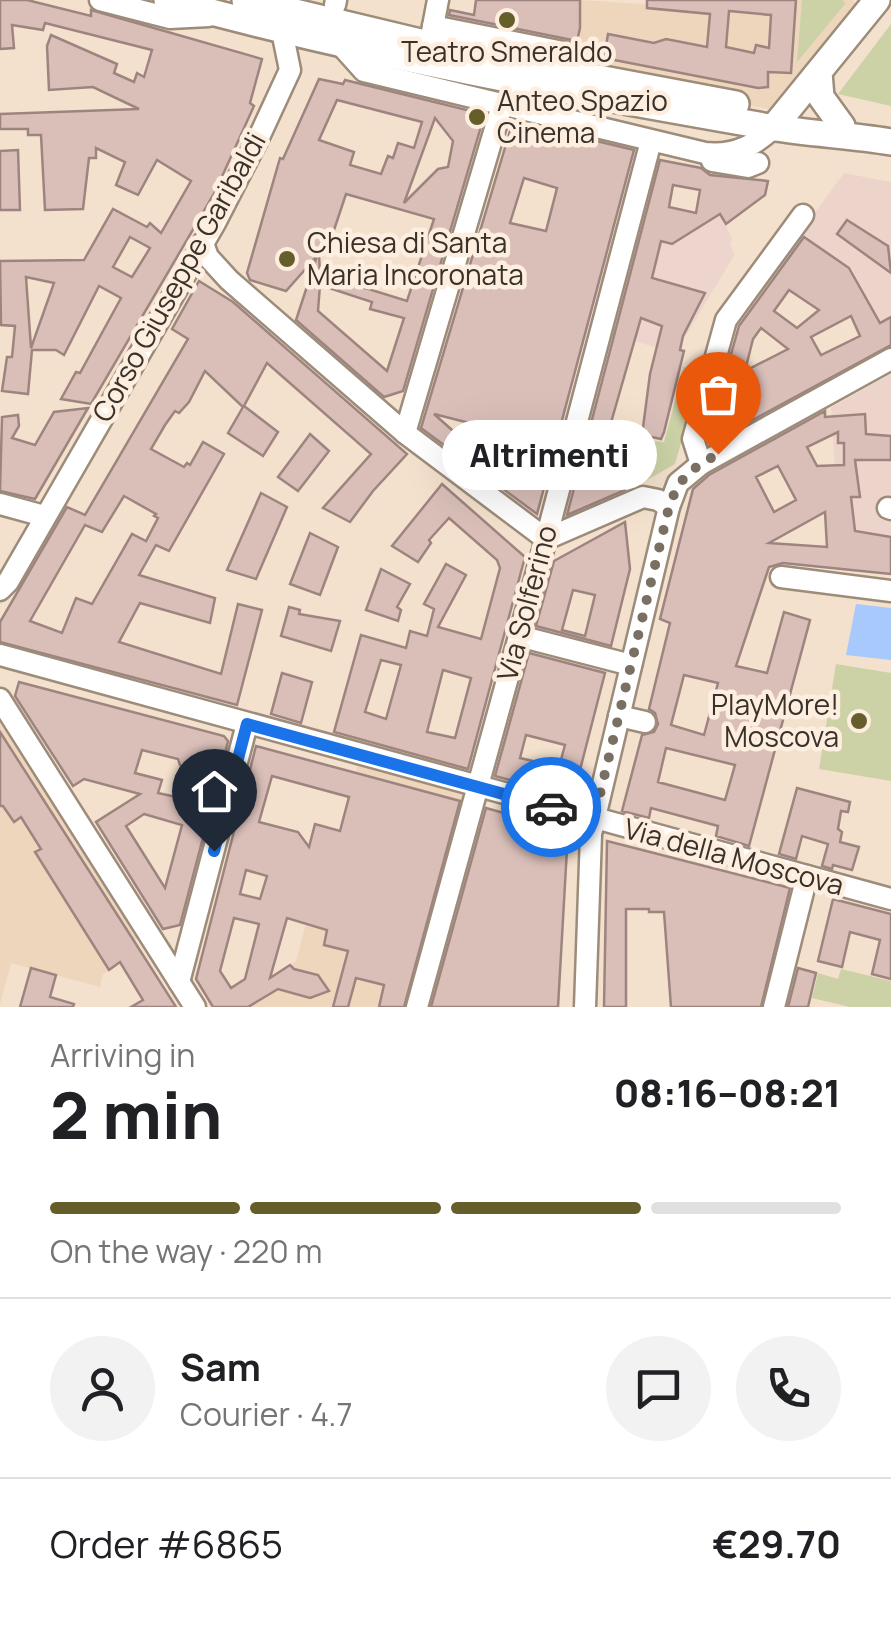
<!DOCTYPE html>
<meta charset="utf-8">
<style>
:root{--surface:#fff;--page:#f2f2f2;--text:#202124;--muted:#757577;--line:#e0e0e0;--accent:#655e2b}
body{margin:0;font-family:Manrope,sans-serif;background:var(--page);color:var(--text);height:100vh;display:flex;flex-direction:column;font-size:38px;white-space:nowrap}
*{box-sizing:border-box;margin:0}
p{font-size:32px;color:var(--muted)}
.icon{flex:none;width:55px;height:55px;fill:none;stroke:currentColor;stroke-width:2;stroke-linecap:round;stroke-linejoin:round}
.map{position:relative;height:1007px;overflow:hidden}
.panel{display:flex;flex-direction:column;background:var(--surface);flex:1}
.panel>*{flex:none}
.pin{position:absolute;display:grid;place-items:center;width:85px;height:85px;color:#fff;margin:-102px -42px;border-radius:50% 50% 50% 0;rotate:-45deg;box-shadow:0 0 10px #0007}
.pin .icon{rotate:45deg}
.courier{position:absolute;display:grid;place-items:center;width:100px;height:100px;margin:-50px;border:8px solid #1a73e8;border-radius:50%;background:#fff;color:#222;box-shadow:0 2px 12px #0007}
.bubble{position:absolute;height:70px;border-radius:35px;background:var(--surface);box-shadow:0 10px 40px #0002;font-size:32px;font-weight:800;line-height:70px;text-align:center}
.headline em{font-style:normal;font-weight:800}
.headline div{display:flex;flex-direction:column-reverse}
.headline{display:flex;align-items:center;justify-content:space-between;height:170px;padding:0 50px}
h1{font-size:65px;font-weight:800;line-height:75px}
.bar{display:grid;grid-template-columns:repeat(4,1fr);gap:15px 10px;align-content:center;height:120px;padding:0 50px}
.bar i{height:12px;border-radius:8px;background:var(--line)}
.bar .active{background:var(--accent)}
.bar p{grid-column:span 4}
.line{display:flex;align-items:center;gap:25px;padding:0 50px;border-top:2px solid var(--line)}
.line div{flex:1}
.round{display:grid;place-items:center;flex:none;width:105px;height:105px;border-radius:52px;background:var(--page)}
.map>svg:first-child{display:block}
.built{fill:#edd6bc}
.education{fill:#edd4cd}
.medical{fill:#edd4cb}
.green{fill:#ccd2a6}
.water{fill:#a8c9fc}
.building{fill:#dabfb9;stroke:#9e847f;stroke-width:2.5;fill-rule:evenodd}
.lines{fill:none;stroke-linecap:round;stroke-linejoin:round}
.minor-casing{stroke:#9d8c7a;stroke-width:25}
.major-casing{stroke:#9d8c7a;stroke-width:30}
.minor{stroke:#fff;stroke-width:20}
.major{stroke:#fff;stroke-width:25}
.done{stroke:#7a6f63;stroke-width:10;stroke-dasharray:0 18}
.route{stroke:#1a73e8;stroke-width:12}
.poi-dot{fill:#655e2b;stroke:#fdeedf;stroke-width:4}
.labels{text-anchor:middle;stroke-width:9;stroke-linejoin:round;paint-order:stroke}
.poi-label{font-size:28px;fill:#39322a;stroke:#fdeedf;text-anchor:start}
.street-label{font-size:28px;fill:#39322a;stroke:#fdeedf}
</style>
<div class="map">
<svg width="891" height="1007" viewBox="0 0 891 1007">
<rect width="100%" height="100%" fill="#f3e1cd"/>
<g class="built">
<path d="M580 0 657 5 658 0H853L862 16 783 112 574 69Z"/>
<path d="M0 705 147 932 103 960 109 970 103 974 100 987 11 963 0 1004Z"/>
<path d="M360 756 476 788 416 1007H224L296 961 306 924 290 919 315 824 340 831Z"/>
</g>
<path class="education" d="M720 214 732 239 730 245 735 254 685 337 664 327 657 348 635 341 633 348 608 342 640 225 676 234Z"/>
<g class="medical">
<path d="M844 173 891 182V317L880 323 852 269 800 233Z"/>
<path d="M891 374V574L841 568 831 407Z"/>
</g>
<g class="green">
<path d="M802 0H843L845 4 797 62Z"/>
<path d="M891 24V106L838 94Z"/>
<path d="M684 367 701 373 675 464 628 491 632 439 664 442Z"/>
<path d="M836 664 891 673V781L819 769Z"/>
<path d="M841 969 891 981V1007H850L812 998 818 973 838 979Z"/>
</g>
<path class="water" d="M856 604 891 608V660L846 655Z"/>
<g class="building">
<path d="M0 0H27L91 16V10L262 59 250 103 254 106 215 192 91 404 61 399 76 372 80 373 121 298 99 286 64 355 56 350H32L28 394 2 391 7 357H12L15 326 1 325 0 261 84 260 113 209 147 227 150 223 161 233 191 181 157 160 138 195 116 185 125 162 96 148V158H89L83 209 45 210 41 135H28V129H0V114L139 109 93 87 49 90 47 46 51 35 117 64 114 73 134 82 137 73 144 77 152 50 45 23 43 30 12 25 14 48 0 49ZM130 237 150 248 132 277 113 267ZM26 277 54 283 31 348Z"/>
<path d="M476 0H580V28L577 41 449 15 450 10 474 15Z"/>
<path d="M647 0H796L791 73 768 72V87L758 88 604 58 608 34 654 43 666 39 707 47 710 14 647 8ZM729 11 771 15 769 48 756 45 754 53 726 47Z"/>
<path d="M319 79 343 84 345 80 475 112 482 123 403 391 384 397 296 320 317 256 286 291 250 280 247 273 280 158 283 159ZM337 100 422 122 414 148 398 143 393 158 388 156 381 174 350 165 354 152 319 140ZM435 118 453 141 448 167 438 169 404 203ZM346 194 434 219 407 301 320 274 319 254 330 242ZM320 285 372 302 370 309 404 318 387 371 318 311Z"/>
<path d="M513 121 634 150 537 514 421 428ZM524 178 557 188 546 231 510 223ZM434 414 497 430 488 462Z"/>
<path d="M18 150 20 210H0V151Z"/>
<path d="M660 160 701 168 710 175 768 181 765 195 726 224 720 214 672 244 661 241 652 278 705 293 683 336 680 350 684 351 664 432 661 439 642 435 650 374 662 326 641 318 598 468 626 475 625 490 567 515ZM673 185 700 190 696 213 669 207Z"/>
<path d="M847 220 888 246 891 273 837 234Z"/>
<path d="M804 237 849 268 880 323 891 317V345L712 442 707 439 739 326ZM789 290 819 310 797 328 774 311ZM851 316 860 336 821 355 811 337ZM761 328 788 349 745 371 753 339Z"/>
<path d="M199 281 233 302 407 454 373 491 350 522 323 508 371 454 267 363 244 406 278 432 263 456 228 433 243 407 205 371 189 402 179 413 175 411 165 425 151 449 184 467 187 463 190 465 203 442 224 454 169 551 156 545 139 575 215 598 210 623 140 603 119 642 221 674 238 604 262 610 237 705 0 642V622L67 507 85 515 188 339 172 329ZM124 496 156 514 154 516 158 518 146 541 132 534 92 604 76 598 62 633 30 621 85 525 102 532Z"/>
<path d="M88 408 35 499 0 491 2 417 18 415 19 426 12 438 35 445 54 412Z"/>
<path d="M825 411V417L865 414 866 434 891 436V460H855L860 497H851L855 531 891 537V574L783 563 769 567 736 666 767 673 784 612 810 620 749 846 716 836 718 826 651 808 649 818 622 811 642 735 654 732 658 724 655 713 649 709 670 623 660 619 693 489 709 475ZM838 432V443H844V465L817 466 807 447ZM778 466 796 500 774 512 756 477ZM825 512 827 547 769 543ZM684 675 718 683 704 735 671 725ZM666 748 735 765 725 800 658 782Z"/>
<path d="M310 434 329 451 298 491 278 477Z"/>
<path d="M442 484 525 557 468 769 334 732 361 635 406 648 410 631 427 636 434 609 424 604 446 564 466 575 438 627 481 639 500 568 497 560 449 518 429 540 431 543 418 562 392 546ZM381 660 401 665 386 719 365 712ZM443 670 471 678 455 738 427 732Z"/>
<path d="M261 493 287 507 256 579 227 570Z"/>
<path d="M625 522 630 569 611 646 536 626 554 561ZM573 590 595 595 585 636 562 630Z"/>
<path d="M310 533 338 547 320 595 290 584Z"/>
<path d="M381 569 410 584 397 607 401 610 398 621 366 610Z"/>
<path d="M289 607 300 610 299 614 340 621 331 651 281 636Z"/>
<path d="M529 653 605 673 573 797 495 776ZM526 735 565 745 559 767 520 758Z"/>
<path d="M282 673 312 682 301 723 271 714Z"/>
<path d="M19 682 224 736 228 741 222 766 214 774 209 790 180 765 178 759 142 750 135 773 162 780 158 793 181 798 185 786 214 796 180 925 163 929 96 822 140 794 84 779 73 786 15 696ZM144 814 182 825 165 888 126 826Z"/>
<path d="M0 732 134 941 176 1007H131L143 1000 120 962 109 970 35 852 41 849 21 817 14 822 3 806H0Z"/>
<path d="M256 746 460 801 404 1007H379L384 985 356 978 348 1007H333L348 951 324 945 327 930 287 918 270 978 290 965 294 969 318 975 329 991 310 998 278 989 248 1007H213L196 979ZM272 776 349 797 340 831 315 824 309 847 298 832 259 822ZM246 870 267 876 260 899 240 894ZM234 918 259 924 245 979 231 988 220 971Z"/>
<path d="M797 788 850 802 848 812 841 811 838 829 842 832 840 842 859 847 852 870 833 865 832 869 822 866 828 844 802 836 796 859 779 854Z"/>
<path d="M486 808 568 831 558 1007H431Z"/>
<path d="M607 841 790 888 761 1007H671L664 912H649V909H626V1007H604Z"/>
<path d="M833 899 891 914V979L872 974 880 940 850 932 842 967 818 961Z"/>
<path d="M31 968 56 975 50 997 74 1004 73 1007H20Z"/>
<path d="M798 968 816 973 808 1007H788Z"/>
</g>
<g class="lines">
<defs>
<g id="minor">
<path d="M100 0 170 18 209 16"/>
<path d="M335 5 336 0"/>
<path d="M433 26 573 54"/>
<path d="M431 37 438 0"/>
<path d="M338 42 364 71 705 153C732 156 754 147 773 128"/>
<path d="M712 161 748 167 758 163"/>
<path d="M203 243 208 257 229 280 405 433 546 539"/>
<path d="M405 433 502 105"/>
<path d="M701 464 693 439 726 320 803 215"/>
<path d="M0 504 44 516"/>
<path d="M888 508 891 509"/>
<path d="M546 539 643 497 658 500 669 507"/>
<path d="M781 577 891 591"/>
<path d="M0 590 8 582 215 223 259 137 290 70 282 31"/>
<path d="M519 636 631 665"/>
<path d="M0 655 891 899"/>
<path d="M0 699 195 1007"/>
<path d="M619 716 645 722"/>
<path d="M179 982 247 724"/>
<path d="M417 1007 546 539 651 141"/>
<path d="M585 1007 591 834 669 507 678 483 701 464 891 359"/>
<path d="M774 1007 807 876"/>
</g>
<g id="major">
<path d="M167 0C365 55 568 92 770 127 810 134 851 135 891 142"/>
<path d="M245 0 466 53 736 104"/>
<path d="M819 73 821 97 842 126"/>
<path d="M773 128 877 0"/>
</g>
</defs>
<use href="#minor" class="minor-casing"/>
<use href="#major" class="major-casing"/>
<use href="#minor" class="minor"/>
<use href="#major" class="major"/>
</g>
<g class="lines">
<path class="done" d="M551 807 594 819 669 507C680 476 690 470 718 454"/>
<path class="route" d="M214 851 247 724 551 807"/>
</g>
<g class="poi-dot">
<circle cx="507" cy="20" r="10"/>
<circle cx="477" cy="117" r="10"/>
<circle cx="287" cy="259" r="10"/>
<circle cx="859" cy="721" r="10"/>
</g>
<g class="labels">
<g class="poi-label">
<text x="507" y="62" text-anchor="middle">Teatro Smeraldo</text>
<text x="497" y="111">Anteo Spazio<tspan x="497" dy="32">Cinema</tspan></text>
<text x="307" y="253">Chiesa di Santa<tspan x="307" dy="32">Maria Incoronata</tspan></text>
<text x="839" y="715" text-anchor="end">PlayMore!<tspan x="839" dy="32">Moscova</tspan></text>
</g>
<g class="street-label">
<text transform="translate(179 277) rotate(-61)" y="10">Corso Giuseppe Garibaldi</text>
<text transform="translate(527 603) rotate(-75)" y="10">Via Solferino</text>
<text transform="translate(734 857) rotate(15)" y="10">Via della Moscova</text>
</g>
</g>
</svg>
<div class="pin" style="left:718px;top:454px;background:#ea580c"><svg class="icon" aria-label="bag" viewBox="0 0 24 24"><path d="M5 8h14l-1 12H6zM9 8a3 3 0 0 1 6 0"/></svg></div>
<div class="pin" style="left:214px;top:851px;background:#1f2937"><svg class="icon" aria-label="home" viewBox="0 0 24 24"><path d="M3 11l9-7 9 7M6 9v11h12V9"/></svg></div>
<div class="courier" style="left:551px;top:807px"><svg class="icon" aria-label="car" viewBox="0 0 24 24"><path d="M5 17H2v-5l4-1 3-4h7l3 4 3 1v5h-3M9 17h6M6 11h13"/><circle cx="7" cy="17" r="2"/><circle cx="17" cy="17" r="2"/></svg></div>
<div class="bubble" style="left:442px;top:420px;width:215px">Altrimenti</div>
</div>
<section class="panel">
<div class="headline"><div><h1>2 min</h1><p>Arriving in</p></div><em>08:16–08:21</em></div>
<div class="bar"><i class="active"></i><i class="active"></i><i class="active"></i><i></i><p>On the way · 220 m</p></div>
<div class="line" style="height:180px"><a class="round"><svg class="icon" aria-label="person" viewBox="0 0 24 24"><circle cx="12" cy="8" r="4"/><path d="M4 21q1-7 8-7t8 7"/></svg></a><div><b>Sam</b><p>Courier · 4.7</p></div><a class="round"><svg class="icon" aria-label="chat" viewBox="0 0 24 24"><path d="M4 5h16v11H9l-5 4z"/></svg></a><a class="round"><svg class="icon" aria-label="phone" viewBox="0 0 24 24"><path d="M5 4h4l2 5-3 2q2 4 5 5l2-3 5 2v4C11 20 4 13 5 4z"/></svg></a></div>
<div class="line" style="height:130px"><div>Order #6865</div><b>€29.70</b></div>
</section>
